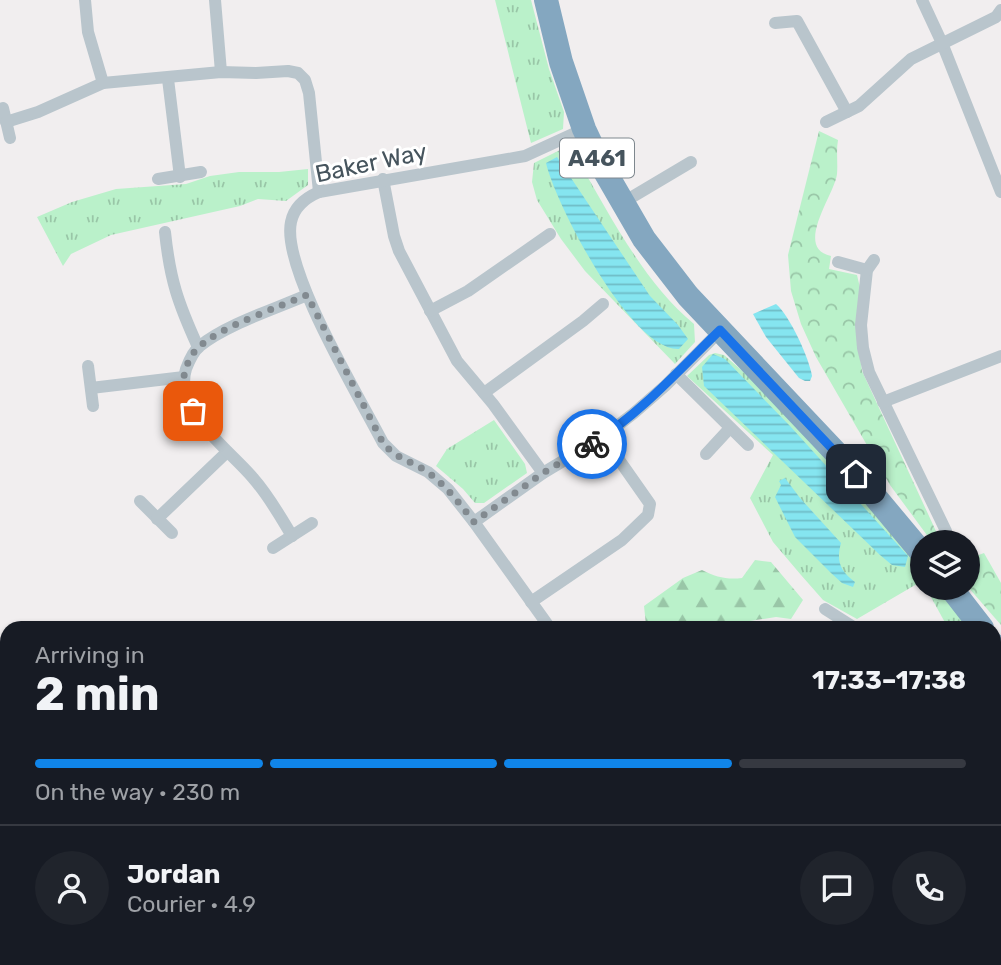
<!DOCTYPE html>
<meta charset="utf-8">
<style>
:root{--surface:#171b24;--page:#20242c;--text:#f1f3f6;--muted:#9ea1a6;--line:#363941;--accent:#1085e9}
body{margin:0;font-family:Rubik,sans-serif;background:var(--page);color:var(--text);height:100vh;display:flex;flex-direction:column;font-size:26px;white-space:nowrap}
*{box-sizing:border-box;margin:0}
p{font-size:23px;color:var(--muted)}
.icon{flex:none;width:38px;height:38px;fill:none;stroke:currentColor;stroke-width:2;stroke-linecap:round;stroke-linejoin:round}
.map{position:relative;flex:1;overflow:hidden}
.sheet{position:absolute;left:0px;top:621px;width:1001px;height:345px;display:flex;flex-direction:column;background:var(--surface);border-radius:21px 21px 0 0;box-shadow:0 2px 5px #0004}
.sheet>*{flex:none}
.fabs{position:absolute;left:910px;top:530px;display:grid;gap:14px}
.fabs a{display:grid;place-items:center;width:70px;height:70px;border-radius:50%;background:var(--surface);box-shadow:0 2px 5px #0004;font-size:35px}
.pin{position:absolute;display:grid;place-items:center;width:60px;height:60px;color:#fff;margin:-30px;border-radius:14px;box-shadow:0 4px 10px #0006}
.courier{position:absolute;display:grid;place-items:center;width:70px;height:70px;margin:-35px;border:5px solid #1a73e8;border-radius:50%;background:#fff;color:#222;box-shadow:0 2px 9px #0007}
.head em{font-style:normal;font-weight:700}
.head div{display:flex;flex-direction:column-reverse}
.head{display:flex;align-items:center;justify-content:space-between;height:119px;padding:0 35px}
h1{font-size:46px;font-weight:700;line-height:52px}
.bar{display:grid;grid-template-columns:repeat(4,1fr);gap:10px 7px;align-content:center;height:84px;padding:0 35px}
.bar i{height:9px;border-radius:5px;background:var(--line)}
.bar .on{background:var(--accent)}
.bar p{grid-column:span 4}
.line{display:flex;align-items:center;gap:18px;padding:0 35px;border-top:2px solid var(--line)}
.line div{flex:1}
.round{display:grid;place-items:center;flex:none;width:74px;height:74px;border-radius:37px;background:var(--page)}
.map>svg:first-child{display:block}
.grass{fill:url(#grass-tufts)}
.forest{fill:url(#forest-firs)}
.park{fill:url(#park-crowns)}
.water{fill:url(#water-rules)}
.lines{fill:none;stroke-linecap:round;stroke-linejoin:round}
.street{stroke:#b9c5cc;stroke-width:12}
.highway{stroke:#84a7c0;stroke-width:24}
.done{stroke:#828a90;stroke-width:7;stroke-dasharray:0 12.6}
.route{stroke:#1a73e8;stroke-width:9}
.labels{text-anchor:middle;stroke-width:6;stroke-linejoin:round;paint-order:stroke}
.shield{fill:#fff;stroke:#7e878e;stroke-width:2}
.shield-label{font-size:23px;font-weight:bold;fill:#46545d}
.street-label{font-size:24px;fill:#46545d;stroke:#fff}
</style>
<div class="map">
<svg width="1001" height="965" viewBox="0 0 1001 965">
<defs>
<pattern id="grass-tufts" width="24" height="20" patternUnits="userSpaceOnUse" patternTransform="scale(1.75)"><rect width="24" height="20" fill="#baf1ca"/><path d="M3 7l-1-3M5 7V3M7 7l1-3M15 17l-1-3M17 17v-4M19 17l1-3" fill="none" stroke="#99c6a7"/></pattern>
<pattern id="forest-firs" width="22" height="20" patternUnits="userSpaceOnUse" patternTransform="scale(1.75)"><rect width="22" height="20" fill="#baf1ca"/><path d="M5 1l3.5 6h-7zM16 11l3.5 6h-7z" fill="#99c6a7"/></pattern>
<pattern id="park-crowns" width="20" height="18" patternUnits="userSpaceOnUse" patternTransform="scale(1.75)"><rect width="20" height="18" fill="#baf1ca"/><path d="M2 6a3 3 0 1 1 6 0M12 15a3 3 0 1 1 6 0" fill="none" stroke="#99c6a7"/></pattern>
<pattern id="water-rules" width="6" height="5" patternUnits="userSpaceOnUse" patternTransform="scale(1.75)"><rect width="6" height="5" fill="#85e5f0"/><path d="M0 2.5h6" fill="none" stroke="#6fbcc6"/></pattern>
</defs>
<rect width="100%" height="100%" fill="#f1eeef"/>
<g class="grass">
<path d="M495 0H531L549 69 564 112 563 129 531 143Z"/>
<path d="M560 150 570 152 576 157C609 213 643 282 694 324L695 342 675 364 585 271 561 239 537 200 532 182 534 163Z"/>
<path d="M308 169V185L286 201 258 199 240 206 111 235 71 254 63 266 37 217 72 202 116 189 186 184 210 176 239 172H279Z"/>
<path d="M715 353 724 355 746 374 892 528 922 567V581L857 619 823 600 801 575 773 542 750 498 773 455 687 376 709 355Z"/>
<path d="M494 420 525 464 527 473 484 503H475L463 489 436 466 447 449Z"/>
<path d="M926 588H938L968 628H948Z"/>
<path d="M240 959 539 961 622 959 616 965H237Z"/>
</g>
<path class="forest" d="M755 560 771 562 803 600 791 619 776 617 737 623 736 628H649L646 625 644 606 683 578 702 570C716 577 727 580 742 578Z"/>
<g class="park">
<path d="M819 131 838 140C836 151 838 162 837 174 835 194 793 248 831 256L829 269 857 275 861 292 856 330 862 371 941 542H932L890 485 816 357 801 324 791 291 788 255Z"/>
<path d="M984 553 1001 583V625L968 587V559Z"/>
</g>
<g class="water">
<path d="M557 157 650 296 678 325 688 339 679 349C631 351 556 205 546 163Z"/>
<path d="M776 304C790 316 809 358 812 376L810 381H805L799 378 766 337 753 314Z"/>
<path d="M713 354 725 359 790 426 908 556 905 567 892 565 880 555 704 386 702 367Z"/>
<path d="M785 478 800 498 841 543C836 561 840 571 855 582L853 587 842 583 831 573 795 537 775 497 781 485 779 481Z"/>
</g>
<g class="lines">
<g class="street">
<path d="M85 0 88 32 103 83"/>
<path d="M215 0 221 72"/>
<path d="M922 0 942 43 1001 192"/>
<path d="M775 23 797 21 847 112"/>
<path d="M168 79 180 177"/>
<path d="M3 108 10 138"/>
<path d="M6 122 38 112 103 83 221 72 256 73 288 71 298 73 305 80 309 93 319 192"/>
<path d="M826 122 859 106 911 59 996 17 1001 10"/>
<path d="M158 179 201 172"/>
<path d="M383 179 394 236 399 251 457 361 493 404 543 473"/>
<path d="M622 203 691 162"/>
<path d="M165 232C170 280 178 303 198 347"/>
<path d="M874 260 867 270 861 325 863 348 869 372 946 531"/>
<path d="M838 262 867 270"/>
<path d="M430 311 468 291 550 234"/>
<path d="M88 366 93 406"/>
<path d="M676 374 748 445"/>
<path d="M91 388 184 377"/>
<path d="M484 393 583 321 603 304"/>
<path d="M883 402 1001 356"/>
<path d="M706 454 730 428"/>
<path d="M140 501 172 533"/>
<path d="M157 519 227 452"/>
<path d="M474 522 543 473 603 437 634 413 665 386 721 330"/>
<path d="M292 536C280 516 269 496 253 478 230 450 173 411 186 369 189 361 193 351 200 346 225 325 275 309 307 295"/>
<path d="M273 548 312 523"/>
<path d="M531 602 622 540 648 515 650 504 603 437"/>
<path d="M825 609 855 628"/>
<path d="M550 628 474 522 448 489 428 472 396 456 383 443C360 398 281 268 291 222 294 207 305 198 319 192L525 156 584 129"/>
<path d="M994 746 1001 763"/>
<path d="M0 906 7 911"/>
<path d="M76 959 85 965"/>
<path d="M818 959 826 965"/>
</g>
<g class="highway">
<path d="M546 0 561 62 584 129 600 163 644 239 688 296 856 474 922 553"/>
<path d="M951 588 982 628"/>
<path d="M994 645 1001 654"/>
<path d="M994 796 1001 794"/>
<path d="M780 965 785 959"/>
</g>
</g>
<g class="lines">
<path class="done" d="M193 411C191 405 186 398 184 392 181 377 188 356 199 347 220 327 279 307 307 295L383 443C396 459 414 462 429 473 447 487 460 504 474 522L543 473 592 444"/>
<path class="route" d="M592 444C641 413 679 370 720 330L856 474"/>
</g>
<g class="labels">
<rect class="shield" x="560" y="138.5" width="74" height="39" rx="5"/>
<g class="shield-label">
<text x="597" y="166">A461</text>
</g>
<g class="street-label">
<text transform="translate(371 163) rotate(-12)" y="8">Baker Way</text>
</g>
</g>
</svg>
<div class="fabs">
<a><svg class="icon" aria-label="layers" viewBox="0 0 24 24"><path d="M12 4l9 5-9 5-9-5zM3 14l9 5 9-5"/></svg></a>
</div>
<div class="pin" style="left:193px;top:411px;background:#ea580c"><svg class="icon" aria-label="bag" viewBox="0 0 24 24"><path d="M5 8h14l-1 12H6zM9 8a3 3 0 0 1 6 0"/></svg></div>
<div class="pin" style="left:856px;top:474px;background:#1f2937"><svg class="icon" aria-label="home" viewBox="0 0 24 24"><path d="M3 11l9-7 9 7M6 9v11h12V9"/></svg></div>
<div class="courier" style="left:592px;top:444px"><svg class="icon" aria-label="bike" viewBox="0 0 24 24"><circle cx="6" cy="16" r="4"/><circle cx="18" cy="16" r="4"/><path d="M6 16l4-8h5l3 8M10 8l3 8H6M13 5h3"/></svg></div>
<section class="sheet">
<div class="head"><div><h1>2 min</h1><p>Arriving in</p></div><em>17:33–17:38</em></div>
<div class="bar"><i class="on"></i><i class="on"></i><i class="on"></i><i></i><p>On the way · 230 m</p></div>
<div class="line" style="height:126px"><a class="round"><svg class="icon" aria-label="person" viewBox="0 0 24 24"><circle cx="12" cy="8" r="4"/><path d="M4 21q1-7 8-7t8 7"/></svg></a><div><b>Jordan</b><p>Courier · 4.9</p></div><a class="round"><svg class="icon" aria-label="chat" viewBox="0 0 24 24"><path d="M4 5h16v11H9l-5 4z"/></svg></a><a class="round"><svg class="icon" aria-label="phone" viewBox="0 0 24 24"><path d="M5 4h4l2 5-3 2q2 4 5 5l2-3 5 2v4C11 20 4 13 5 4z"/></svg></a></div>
</section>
</div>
